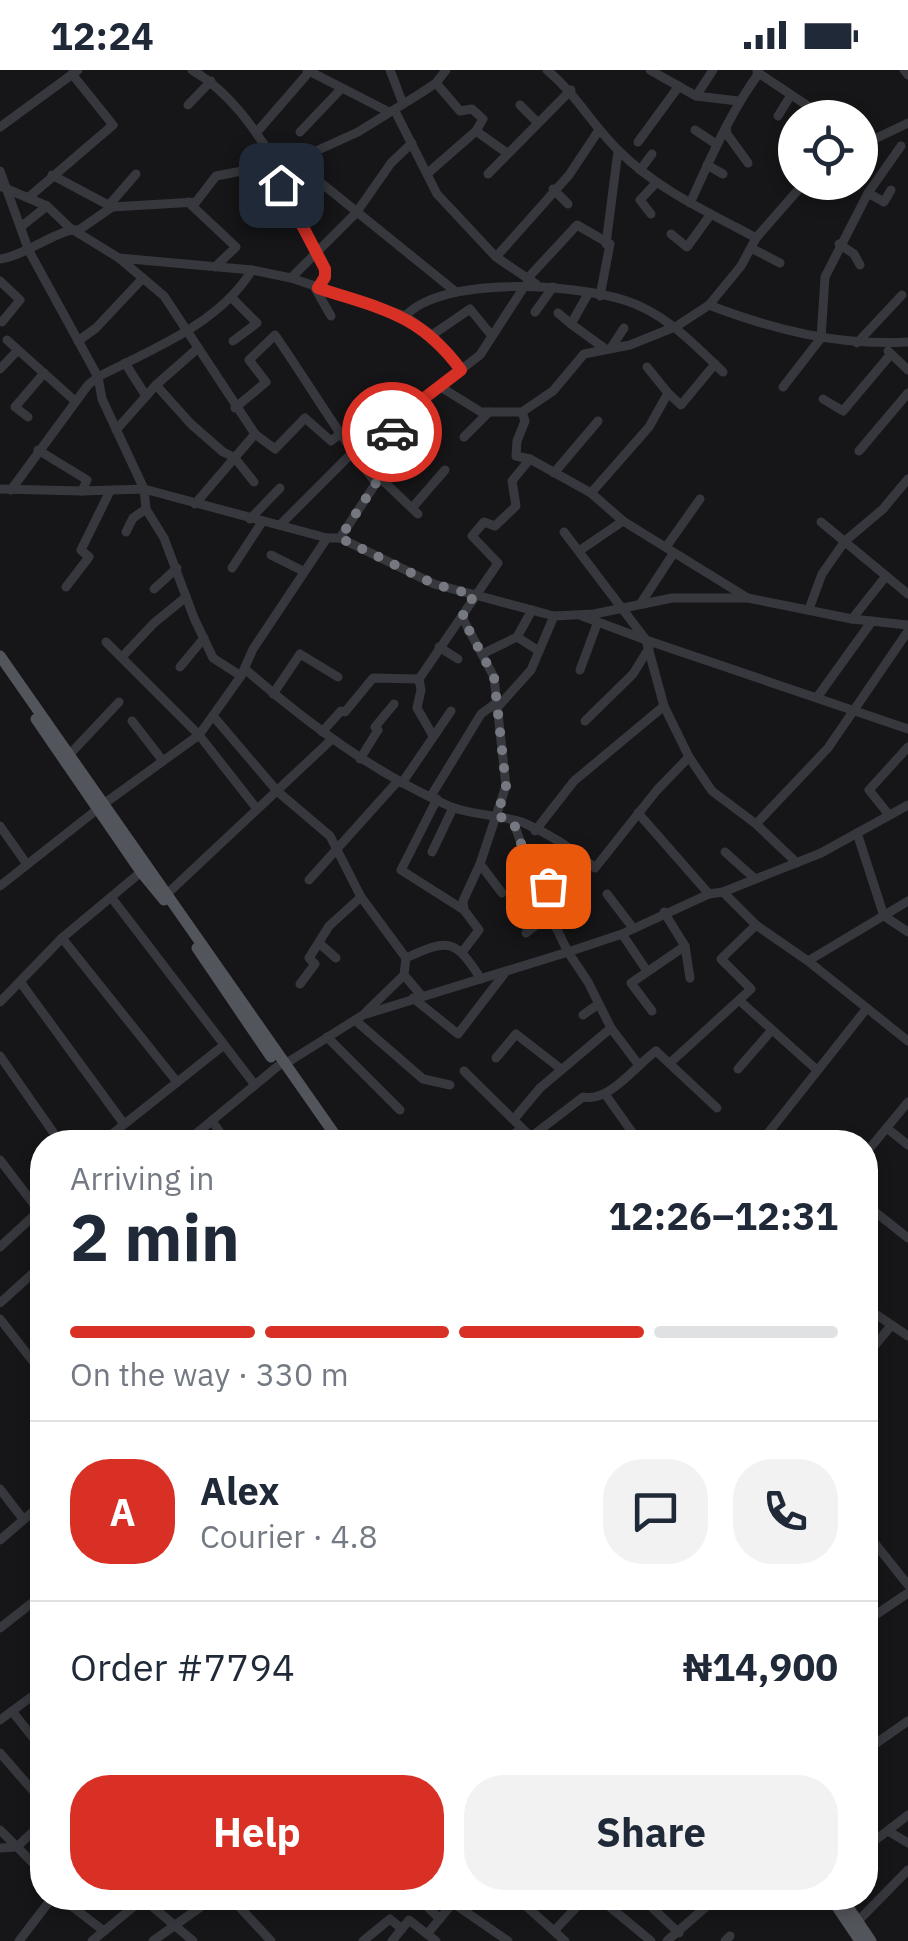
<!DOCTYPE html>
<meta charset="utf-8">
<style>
:root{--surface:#fff;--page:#f2f2f3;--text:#1f2937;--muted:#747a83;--line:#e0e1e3;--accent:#d93025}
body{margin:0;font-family:"IBM Plex Sans",sans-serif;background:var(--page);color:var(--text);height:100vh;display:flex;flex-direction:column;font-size:38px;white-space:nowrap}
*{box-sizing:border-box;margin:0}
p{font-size:32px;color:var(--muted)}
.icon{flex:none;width:55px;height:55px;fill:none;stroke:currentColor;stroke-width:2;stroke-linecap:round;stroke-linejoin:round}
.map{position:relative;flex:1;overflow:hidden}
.side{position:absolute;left:30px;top:1060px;width:848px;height:780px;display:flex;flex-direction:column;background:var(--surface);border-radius:40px;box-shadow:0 5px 15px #0003}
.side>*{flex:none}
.controls{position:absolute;left:778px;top:30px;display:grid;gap:20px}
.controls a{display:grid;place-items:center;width:100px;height:100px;border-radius:50%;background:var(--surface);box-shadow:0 5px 15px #0003;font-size:50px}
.pin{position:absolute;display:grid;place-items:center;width:85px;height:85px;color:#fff;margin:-42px;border-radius:20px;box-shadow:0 5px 15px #0006}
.courier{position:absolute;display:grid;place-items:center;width:100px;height:100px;margin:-50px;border:8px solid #d93025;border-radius:50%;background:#fff;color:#222;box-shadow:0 2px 12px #0007}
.head em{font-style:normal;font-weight:800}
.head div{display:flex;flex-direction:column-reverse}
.head{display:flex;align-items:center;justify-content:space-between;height:170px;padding:0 40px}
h1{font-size:65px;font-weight:800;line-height:75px}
.bar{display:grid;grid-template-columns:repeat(4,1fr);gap:15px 10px;align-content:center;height:120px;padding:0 40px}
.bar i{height:12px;border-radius:8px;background:var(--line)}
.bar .active{background:var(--accent)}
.bar p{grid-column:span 4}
.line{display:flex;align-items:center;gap:25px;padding:0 40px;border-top:2px solid var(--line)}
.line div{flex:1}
.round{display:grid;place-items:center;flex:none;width:105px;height:105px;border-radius:40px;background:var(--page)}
.button{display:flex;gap:20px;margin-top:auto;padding:20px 40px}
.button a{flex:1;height:115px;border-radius:40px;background:var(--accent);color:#fff;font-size:40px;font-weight:800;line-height:115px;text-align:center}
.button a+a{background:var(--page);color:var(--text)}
.status{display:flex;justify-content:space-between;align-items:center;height:70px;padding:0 50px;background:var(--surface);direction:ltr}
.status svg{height:28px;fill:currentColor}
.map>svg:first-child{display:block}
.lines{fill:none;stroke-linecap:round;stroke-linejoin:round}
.minor{stroke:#37383d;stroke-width:9}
.major{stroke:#53555c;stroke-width:11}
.done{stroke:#757880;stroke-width:10;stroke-dasharray:0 18}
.route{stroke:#d93025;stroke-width:12}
</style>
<div class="status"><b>12:24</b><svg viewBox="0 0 49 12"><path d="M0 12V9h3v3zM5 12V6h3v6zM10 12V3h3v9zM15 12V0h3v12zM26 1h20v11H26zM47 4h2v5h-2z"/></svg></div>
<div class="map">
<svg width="908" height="1871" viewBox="0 0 908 1871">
<rect width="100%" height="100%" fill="#161618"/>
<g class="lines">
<g class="minor">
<path d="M192 0C229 21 255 59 277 95"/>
<path d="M307 0 389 42"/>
<path d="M390 0 403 34"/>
<path d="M547 0C577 25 592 55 619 81 658 120 708 142 756 168"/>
<path d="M650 0 696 26 738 31"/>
<path d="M904 0 908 5"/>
<path d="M757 2 826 48"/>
<path d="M696 26 713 0"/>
<path d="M188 35 211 11"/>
<path d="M520 35 537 52"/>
<path d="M395 41 437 124 496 187 536 214"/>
<path d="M778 46 791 25"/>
<path d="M0 57 78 0"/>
<path d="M726 57 727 64 748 93"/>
<path d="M695 60 716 74"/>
<path d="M476 61 507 83"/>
<path d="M257 62 309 2"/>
<path d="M300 62 340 20"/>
<path d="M638 72 679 16"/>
<path d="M860 76 908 53"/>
<path d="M294 91 456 222"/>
<path d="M707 95 723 104"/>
<path d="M270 97 325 199V207L318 218"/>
<path d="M640 100 652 84"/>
<path d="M0 101 29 181 98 307 102 329 144 419 146 439 164 468 194 548 213 588 241 606"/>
<path d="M428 103 476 61 483 49 472 39 460 41 436 13"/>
<path d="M488 104 571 20"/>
<path d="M52 105 112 137"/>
<path d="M0 116 47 136 70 158 119 188 252 200 291 208 405 246C445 205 572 214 624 230 664 242 694 274 723 302"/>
<path d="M553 119 568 134"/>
<path d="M868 123 884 132 891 120"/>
<path d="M29 127 113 55 72 4"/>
<path d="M263 127 281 115"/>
<path d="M188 132 236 177 215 197"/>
<path d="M690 133C711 88 729 44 759 3"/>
<path d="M110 134 136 104"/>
<path d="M651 144 640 130 656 113"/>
<path d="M22 156 47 136"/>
<path d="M671 164 687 177 711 144"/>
<path d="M606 174 618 81"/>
<path d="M839 174 854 184 860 195"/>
<path d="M751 178 780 193"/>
<path d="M496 187 569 105 599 60"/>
<path d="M119 188 164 226 255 364 195 434"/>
<path d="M0 189C25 186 61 157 79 160L112 137 196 132 216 106 294 91 358 62 421 23 436 13 446 0"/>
<path d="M291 208 356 143 391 93 412 73"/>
<path d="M527 209 577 155 610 174 600 226"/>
<path d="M0 211 20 230 2 252"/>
<path d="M315 218 331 246"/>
<path d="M231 227 257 253 233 271"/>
<path d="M709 235C774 260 838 276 908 272"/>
<path d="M535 242 553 217"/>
<path d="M558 243 571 254 588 224"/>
<path d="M405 246 432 265 461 300"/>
<path d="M571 254 604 278"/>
<path d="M432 265 470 239 492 266"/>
<path d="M7 270 75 331"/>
<path d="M78 271 96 258 143 208"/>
<path d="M857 273 902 225"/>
<path d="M611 278 624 258"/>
<path d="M888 281 908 300"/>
<path d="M125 293 146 326"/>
<path d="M0 299 18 280"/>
<path d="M156 315 191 354 223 382 234 387 254 412"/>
<path d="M439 316 481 342H522L553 321 584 284 630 275 677 256 709 235 741 196 756 168 805 112"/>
<path d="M783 317 821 268 825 207 868 123 901 76"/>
<path d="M668 323 681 335 715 294"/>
<path d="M823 329 843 341 891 284"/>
<path d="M235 338 266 312 249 290 275 265C309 314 339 366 376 413"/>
<path d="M522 342 525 351 517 371 516 386 530 389 591 423 623 451 746 527"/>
<path d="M28 347 15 337 44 303"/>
<path d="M116 360 156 315 198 278"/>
<path d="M255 364 275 379 305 348 331 371 340 364"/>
<path d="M464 367 489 342"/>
<path d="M38 380 87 410 82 421"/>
<path d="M859 381 908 323"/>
<path d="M554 403 598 351"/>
<path d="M378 406 418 444"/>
<path d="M0 419 82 421 144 419 327 468H340L434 514 554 546 594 544 672 528H748L852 549 908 555"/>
<path d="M11 420 88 315 98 307C152 279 219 254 252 200"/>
<path d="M591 423 649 357 668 323 647 297"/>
<path d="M412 438 445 400"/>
<path d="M250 449 280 418"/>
<path d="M821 452 908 524"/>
<path d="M280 455 352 383"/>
<path d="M126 462 133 448 146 439"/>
<path d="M564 462 646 570 908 659"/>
<path d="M340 468 376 413 390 365 406 342 480 285 524 217"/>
<path d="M666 477 700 429"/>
<path d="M579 481 623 451"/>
<path d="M271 485 303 501"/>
<path d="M232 498 262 452"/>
<path d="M66 517 89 487 81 480 110 421"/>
<path d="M154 519 177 498"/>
<path d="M641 533 673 484"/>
<path d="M809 539 822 504 845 471 883 439 908 409"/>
<path d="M582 546 646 570 664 636 689 687 712 721 756 754 797 793"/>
<path d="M462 547 494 607 506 716 480 794 463 831 464 840"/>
<path d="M852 549 886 506"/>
<path d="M517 567 532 540"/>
<path d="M106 572 199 665 257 739"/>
<path d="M439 577 458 589"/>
<path d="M482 584 517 567 539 581"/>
<path d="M122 587 154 553 186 527"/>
<path d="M180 597 204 568"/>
<path d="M245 599C308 654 373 702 449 736 472 746 500 744 524 753 548 763 575 781 595 798L657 720 689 687"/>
<path d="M580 600 597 554"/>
<path d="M273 624 300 584 338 607"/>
<path d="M818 626 872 551"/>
<path d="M496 639 531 600 554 546"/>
<path d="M214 647 277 721 330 766 361 827 406 888"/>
<path d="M132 651 163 691"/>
<path d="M585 651 633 604 649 578"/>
<path d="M322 662 341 641 345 642 373 608 419 609"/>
<path d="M432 664 417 638 421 620 419 609 498 493 472 466 484 452 495 456 516 436 512 411 530 389"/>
<path d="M70 684 119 632"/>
<path d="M360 689 378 660 375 657 394 634"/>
<path d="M402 713 451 641"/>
<path d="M431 726 481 644 497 632"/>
<path d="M437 729 401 800 464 840 479 860 463 881"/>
<path d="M105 733 199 665 241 606 253 579 327 468"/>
<path d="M638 743 709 824"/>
<path d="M889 745 869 720 908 677"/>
<path d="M513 751 538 821 568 882 588 912 611 958 638 994"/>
<path d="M756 754 828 678 908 561"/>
<path d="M0 756 26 793"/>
<path d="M535 761 574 711 664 636"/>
<path d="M857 763 884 846 908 862"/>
<path d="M432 782 453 738"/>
<path d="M725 782 754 808"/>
<path d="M480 794 502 823"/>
<path d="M309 810 397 712"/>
<path d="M0 816 99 738"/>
<path d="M538 821 549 816 576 783"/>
<path d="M723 822 756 855 808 891 908 971"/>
<path d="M168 823 331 670"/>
<path d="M607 824 633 858"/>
<path d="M111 827 255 1015"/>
<path d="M664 842 685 876 690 908"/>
<path d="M526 863 549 845"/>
<path d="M622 864 647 901"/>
<path d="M62 868 177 1012"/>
<path d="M320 874 336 888"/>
<path d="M808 891 908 831"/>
<path d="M404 905 421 925"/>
<path d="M21 913 124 1054"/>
<path d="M300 914 315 894 309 888 329 856 361 827"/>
<path d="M413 928 458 964 504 904"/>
<path d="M740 931 817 1000"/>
<path d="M0 932 62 868 141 802"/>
<path d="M652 941 631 913 685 876"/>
<path d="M365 943 404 905 406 888C449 868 455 869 481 909"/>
<path d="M583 945 597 935"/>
<path d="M355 950 423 1009 450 1015"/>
<path d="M327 967 400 1040"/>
<path d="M0 986 60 1072"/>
<path d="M496 988 516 964 561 999"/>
<path d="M670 993 751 919 721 889 756 855"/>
<path d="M285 994 363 945 568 882 622 864 709 824 723 822 821 783 908 735"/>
<path d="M738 999 771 961"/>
<path d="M464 1001 536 1072"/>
<path d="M605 1024 639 1072"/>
<path d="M514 1049 540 1018 611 958"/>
<path d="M212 1051 227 1072"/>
<path d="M888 1059 908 1075"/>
<path d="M532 1066 583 1027C609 1033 636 995 656 981L717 1038"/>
<path d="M102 1072 224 975"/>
<path d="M186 1072 278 996"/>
<path d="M501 1072 520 1060"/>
<path d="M761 1072 867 938"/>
<path d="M865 1084 908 1032"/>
<path d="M0 1090 39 1141"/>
<path d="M865 1134 908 1168"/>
<path d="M0 1177 42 1138"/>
<path d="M0 1233 42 1195"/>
<path d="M865 1237 908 1266"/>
<path d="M0 1249 42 1303"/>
<path d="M865 1287 890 1257"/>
<path d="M0 1419 23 1449"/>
<path d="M865 1461 908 1515"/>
<path d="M0 1470 42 1434"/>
<path d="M865 1552 908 1523"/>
<path d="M0 1558 42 1525"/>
<path d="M12 1641 42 1679"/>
<path d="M0 1650 42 1619"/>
<path d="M865 1681 908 1651"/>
<path d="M0 1683 42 1731"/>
<path d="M0 1760 42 1802"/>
<path d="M888 1761 908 1773"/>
<path d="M0 1778 17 1777 42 1753"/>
<path d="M865 1778 908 1745"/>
<path d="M61 1828 104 1861"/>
<path d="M131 1828 138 1833 147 1832 193 1871"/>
<path d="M231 1828 271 1871"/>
<path d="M418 1828 440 1849"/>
<path d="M517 1828 565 1871"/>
<path d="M599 1828 651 1871"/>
<path d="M642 1828 679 1863"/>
<path d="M453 1833 508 1871"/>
<path d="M858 1851 908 1800"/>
<path d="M554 1861 585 1828"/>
<path d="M428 1863 457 1828"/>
<path d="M19 1871 52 1828"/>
<path d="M92 1871 138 1833"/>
<path d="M153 1871 213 1828"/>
<path d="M363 1871 390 1849 402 1859"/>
<path d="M392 1871 409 1850 436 1871"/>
<path d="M667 1871 716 1828"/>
<path d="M725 1871 730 1866"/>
</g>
<g class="major">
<path d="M0 586 340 1072"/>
<path d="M36 649 141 802 164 830"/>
<path d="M197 878 271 987"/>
<path d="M831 1828 860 1871"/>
<path d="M842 1828 871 1871"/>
</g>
</g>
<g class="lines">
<path class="done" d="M392 362 376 413 340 468 434 514 474 525 462 547 494 607 506 716 497 746 513 751 538 821 548 816"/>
<path class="route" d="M281 115 325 199V207L318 218C381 239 419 243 461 300L406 342 392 362"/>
</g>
</svg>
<div class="controls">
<a><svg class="icon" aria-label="locate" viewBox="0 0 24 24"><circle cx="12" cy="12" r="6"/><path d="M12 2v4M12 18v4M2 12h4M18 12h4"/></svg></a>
</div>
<div class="pin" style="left:548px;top:816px;background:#ea580c"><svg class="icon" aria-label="bag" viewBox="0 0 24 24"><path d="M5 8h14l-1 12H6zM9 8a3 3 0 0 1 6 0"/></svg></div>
<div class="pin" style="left:281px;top:115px;background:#1f2937"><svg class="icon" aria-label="home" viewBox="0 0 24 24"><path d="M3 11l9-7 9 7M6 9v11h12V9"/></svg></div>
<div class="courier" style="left:392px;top:362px"><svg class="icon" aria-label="car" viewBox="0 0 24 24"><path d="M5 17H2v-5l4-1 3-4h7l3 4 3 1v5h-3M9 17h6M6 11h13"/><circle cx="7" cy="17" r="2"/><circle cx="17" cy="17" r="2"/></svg></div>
<section class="side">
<div class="head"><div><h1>2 min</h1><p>Arriving in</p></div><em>12:26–12:31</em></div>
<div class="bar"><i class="active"></i><i class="active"></i><i class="active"></i><i></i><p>On the way · 330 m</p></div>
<div class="line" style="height:180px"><b class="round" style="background:var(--accent);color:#fff">A</b><div><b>Alex</b><p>Courier · 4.8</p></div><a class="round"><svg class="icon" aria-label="chat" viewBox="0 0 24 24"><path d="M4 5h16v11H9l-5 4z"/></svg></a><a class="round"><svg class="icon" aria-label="phone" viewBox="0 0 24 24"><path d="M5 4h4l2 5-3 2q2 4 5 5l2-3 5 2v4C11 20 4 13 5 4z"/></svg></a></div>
<div class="line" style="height:130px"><div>Order #7794</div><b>₦14,900</b></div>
<div class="button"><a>Help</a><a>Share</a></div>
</section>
</div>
